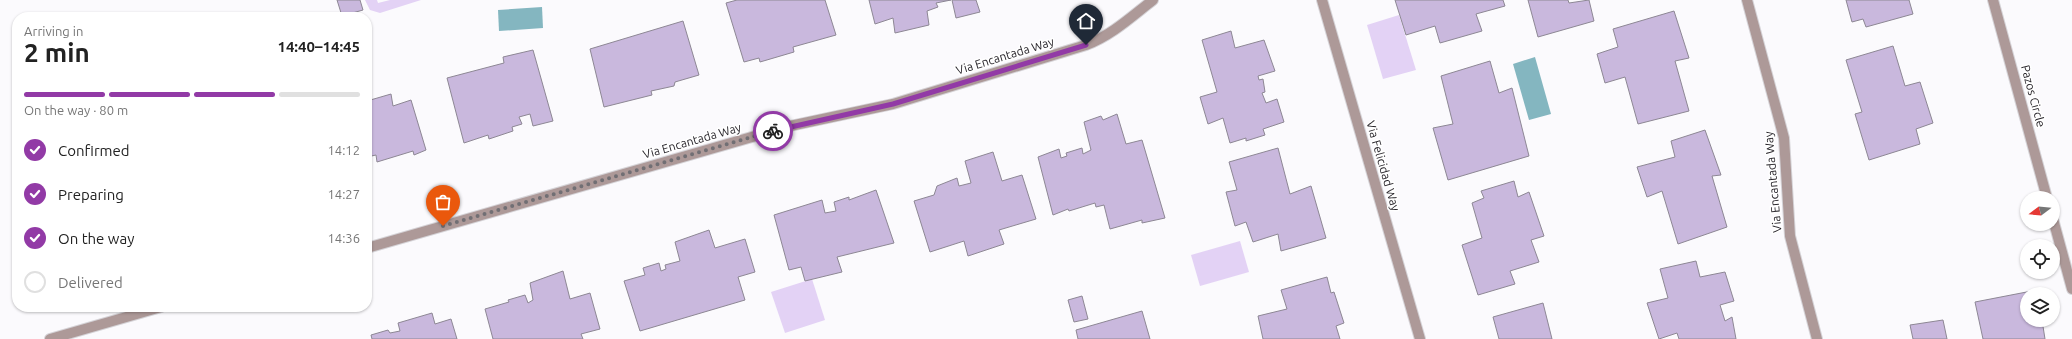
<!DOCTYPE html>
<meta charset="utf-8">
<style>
:root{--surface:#fff;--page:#f6f6f6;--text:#222;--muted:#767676;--line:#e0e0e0;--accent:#923aa6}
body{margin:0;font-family:Ubuntu,sans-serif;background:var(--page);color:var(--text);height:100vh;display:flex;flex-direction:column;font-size:15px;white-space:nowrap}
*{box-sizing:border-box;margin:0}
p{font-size:13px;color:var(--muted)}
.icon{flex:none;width:22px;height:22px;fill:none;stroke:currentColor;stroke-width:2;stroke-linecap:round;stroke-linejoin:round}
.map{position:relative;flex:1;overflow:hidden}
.side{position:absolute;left:12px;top:12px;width:360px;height:300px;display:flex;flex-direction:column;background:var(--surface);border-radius:16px;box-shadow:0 1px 3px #0004}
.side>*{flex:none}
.needle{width:26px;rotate:254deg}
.tools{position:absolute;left:2020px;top:191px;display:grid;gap:8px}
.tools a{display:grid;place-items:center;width:40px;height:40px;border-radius:50%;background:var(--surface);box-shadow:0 1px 3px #0004;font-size:20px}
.pin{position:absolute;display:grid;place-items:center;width:34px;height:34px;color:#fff;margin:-41px -17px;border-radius:50% 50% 50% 0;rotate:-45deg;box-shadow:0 0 4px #0007}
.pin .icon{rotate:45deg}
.courier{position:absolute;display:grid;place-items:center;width:40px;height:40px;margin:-20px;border:3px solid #923aa6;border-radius:50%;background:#fff;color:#222;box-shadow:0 1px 5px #0007}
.summary em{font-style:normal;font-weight:700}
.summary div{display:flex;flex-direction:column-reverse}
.summary{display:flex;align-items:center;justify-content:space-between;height:68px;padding:0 12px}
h1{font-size:26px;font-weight:700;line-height:30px}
.bar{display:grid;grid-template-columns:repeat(4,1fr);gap:6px 4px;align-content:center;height:48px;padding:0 12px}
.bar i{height:5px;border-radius:3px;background:var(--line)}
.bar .current{background:var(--accent)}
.bar p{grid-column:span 4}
ol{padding:0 12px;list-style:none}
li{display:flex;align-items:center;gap:12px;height:44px}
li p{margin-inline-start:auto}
li .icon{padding:4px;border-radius:50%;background:var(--accent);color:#fff;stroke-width:4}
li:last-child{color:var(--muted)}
li i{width:22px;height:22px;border:2px solid var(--line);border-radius:50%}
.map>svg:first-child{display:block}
.green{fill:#e3d2f5}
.water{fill:#84b6c0}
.building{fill:#c9b8dd;stroke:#8d8794}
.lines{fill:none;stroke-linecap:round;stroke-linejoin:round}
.minor-casing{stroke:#d5d3d7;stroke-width:12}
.minor{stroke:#ad9998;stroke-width:10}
.done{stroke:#716f74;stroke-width:4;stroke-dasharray:0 7.2}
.route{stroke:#923aa6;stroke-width:5}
.labels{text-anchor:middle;stroke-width:3;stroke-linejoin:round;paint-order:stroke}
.street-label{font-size:12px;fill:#27242a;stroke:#fff}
</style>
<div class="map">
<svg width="2072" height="339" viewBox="0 0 2072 339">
<rect width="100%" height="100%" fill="#fbfafd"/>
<g class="green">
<path d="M365 0H377L378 3 390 0H421L380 13 370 10Z"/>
<path d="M1399 15 1416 70 1383 79 1367 25Z"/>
<path d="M1240 241 1249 272 1200 286 1191 255Z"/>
<path d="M812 279 825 320 785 333 771 292Z"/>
</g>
<g class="water">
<path d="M542 7 543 28 499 31 498 10Z"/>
<path d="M1535 57 1551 114 1529 120 1513 64Z"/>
</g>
<g class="building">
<path d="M337 0H360L363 10 342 16Z"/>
<path d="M737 0H825L836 35 793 47 794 52 760 62 759 58 744 62 726 3Z"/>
<path d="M869 0H951L936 3 938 7 927 11 929 25 895 33 893 18 875 24Z"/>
<path d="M952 0H976L980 12 956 18Z"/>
<path d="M1395 0H1503L1505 6 1476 14 1482 31 1440 43 1435 26 1406 35Z"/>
<path d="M1528 0H1568L1569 3 1589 0 1594 21 1538 37Z"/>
<path d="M1846 0H1909L1913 14 1866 27 1863 19 1852 22Z"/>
<path d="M1674 11 1689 58 1675 61 1689 111 1638 124 1625 77 1605 83 1597 54 1618 47 1613 29Z"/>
<path d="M683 21 699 75 675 82 674 86 651 91 652 95 604 107 590 49Z"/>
<path d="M1231 31 1235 48 1264 40 1275 71 1258 76 1259 80 1263 79 1265 92 1262 93 1266 103 1277 99 1284 122 1263 129 1265 135 1246 141V138L1230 143 1223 118 1208 124 1200 97 1217 92 1202 40Z"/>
<path d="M1893 46 1905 86 1920 82 1933 123 1916 129 1920 144 1869 160 1855 114 1862 112 1846 60Z"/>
<path d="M533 50 553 121 533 126 530 114 519 117 522 124 512 127 513 131 489 139 488 135 464 143 447 78 504 63 503 57Z"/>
<path d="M1490 61 1499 93 1512 88 1529 156 1448 180 1433 128 1453 124 1441 76Z"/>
<path d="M391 94 393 106 411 100 426 150 414 155 413 151 377 162 376 155 367 157V101Z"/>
<path d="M1117 114 1126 144 1142 140 1165 218 1142 223V220L1110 229 1104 205 1096 207 1095 203 1069 211 1068 209 1053 215 1038 157 1059 149 1061 158 1067 156 1066 153 1082 148 1083 154 1091 150 1084 122 1101 116 1103 120Z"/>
<path d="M1705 130 1721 175 1712 176 1727 227 1678 244 1662 191 1647 197 1637 167 1675 157 1671 141Z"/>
<path d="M1278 148 1290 194 1311 186 1326 238 1281 251 1278 234 1253 242 1246 222 1235 226 1226 192 1237 190 1229 162Z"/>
<path d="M993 152 1002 181 1022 175 1036 219 999 230 1004 244 968 256 964 241 930 252 914 201 934 195 937 186 957 178 959 186 971 183 965 161Z"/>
<path d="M1514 181 1518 197 1529 192 1544 236 1531 240 1539 262 1510 271 1515 284 1478 295 1462 245 1482 238 1472 203 1484 198 1481 191Z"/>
<path d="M876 190 894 243 837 257 842 272 805 281 801 267 789 270 774 215 822 200 825 213 836 211 834 202 849 197V200Z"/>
<path d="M709 230 715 248 745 239 755 272 738 277 745 300 640 331 624 281 645 275 643 268 659 263 661 271 666 269 665 265 680 261 675 242Z"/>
<path d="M1696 261 1700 277 1725 272 1734 301 1720 305 1725 321 1732 317 1736 339H1679L1677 333 1659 339 1647 303 1668 298 1660 269Z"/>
<path d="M563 271 570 299 590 293 600 329 581 334 583 339H493L485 309 509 302 508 300 525 295 528 303 533 300 530 283Z"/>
<path d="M1327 277 1331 293 1334 292 1344 323 1336 326 1340 339H1263L1258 316 1287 309 1281 290Z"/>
<path d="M2037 290V294H2027V320H2042L2045 339H1983L1975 302Z"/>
<path d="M1082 296 1088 319 1074 322 1068 300Z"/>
<path d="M1543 303 1552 339H1499L1493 317Z"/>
<path d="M1142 311 1150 339H1078L1076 330Z"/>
<path d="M432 313 435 324 451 319 457 339H372L371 335 388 330 390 333 400 331 398 323Z"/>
<path d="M1943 320 1947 339H1913L1910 325Z"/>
</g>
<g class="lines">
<defs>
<g id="minor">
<path d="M1322 0 1420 339"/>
<path d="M1747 0 1784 138 1790 236 1817 339"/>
<path d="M1993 0 2047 198"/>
<path d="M2053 219 2072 289"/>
<path d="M367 248 790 126 893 104 1086 45C1112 35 1131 17 1153 0"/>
<path d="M50 339 161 307"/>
</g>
</defs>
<use href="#minor" class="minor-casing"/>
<use href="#minor" class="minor"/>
</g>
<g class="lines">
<path class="done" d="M443 226 773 131"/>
<path class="route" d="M773 131 893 104 1086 45"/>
</g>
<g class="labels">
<g class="street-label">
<text transform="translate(1005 56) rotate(-17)" y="4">Via Encantada Way</text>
<text transform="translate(2033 96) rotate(75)" y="4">Pazos Circle</text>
<text transform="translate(692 141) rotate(-16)" y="4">Via Encantada Way</text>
<text transform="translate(1383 166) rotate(74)" y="4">Via Felicidad Way</text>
<text transform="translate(1773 182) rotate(-95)" y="4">Via Encantada Way</text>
</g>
</g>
</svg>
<div class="tools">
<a><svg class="needle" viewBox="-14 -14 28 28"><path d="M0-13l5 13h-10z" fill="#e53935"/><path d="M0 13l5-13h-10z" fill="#767676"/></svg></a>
<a><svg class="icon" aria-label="locate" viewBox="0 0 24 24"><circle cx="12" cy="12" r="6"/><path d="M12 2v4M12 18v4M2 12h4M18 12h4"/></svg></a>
<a><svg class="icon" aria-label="layers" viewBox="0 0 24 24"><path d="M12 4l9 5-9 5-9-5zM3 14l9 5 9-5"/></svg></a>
</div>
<div class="pin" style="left:443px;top:226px;background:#ea580c"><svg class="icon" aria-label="bag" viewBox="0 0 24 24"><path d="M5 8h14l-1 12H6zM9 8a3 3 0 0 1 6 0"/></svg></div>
<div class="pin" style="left:1086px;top:45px;background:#1f2937"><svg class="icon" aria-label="home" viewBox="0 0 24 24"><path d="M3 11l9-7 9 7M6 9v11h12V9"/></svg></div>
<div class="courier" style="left:773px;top:131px"><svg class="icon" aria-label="bike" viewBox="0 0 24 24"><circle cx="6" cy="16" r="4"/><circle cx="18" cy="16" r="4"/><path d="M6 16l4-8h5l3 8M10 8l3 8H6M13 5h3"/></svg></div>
<section class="side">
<div class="summary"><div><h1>2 min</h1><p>Arriving in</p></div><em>14:40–14:45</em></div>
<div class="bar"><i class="current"></i><i class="current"></i><i class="current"></i><i></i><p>On the way · 80 m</p></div>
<ol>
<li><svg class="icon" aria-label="check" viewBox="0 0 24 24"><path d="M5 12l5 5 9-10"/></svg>Confirmed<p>14:12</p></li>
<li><svg class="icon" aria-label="check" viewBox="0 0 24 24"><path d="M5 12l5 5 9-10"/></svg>Preparing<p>14:27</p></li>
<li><svg class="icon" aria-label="check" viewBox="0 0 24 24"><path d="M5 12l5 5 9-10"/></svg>On the way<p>14:36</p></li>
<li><i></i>Delivered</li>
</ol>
</section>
</div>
